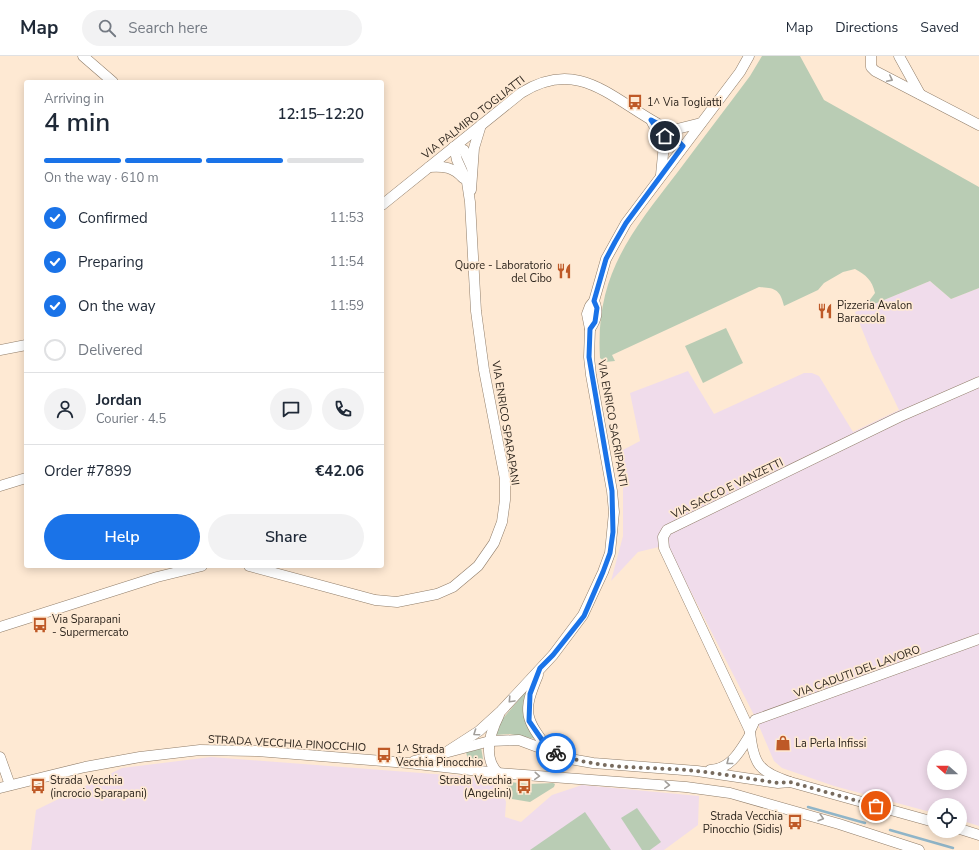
<!DOCTYPE html>
<meta charset="utf-8">
<style>
:root{--surface:#fff;--page:#f2f2f3;--text:#1f2937;--muted:#747a83;--line:#e0e1e3;--accent:#1a73e8}
body{margin:0;font-family:"Nunito Sans",sans-serif;background:var(--page);color:var(--text);height:100vh;display:flex;flex-direction:column;font-size:15px;white-space:nowrap}
*{box-sizing:border-box;margin:0}
p{font-size:13px;color:var(--muted)}
.icon{flex:none;width:22px;height:22px;fill:none;stroke:currentColor;stroke-width:2;stroke-linecap:round;stroke-linejoin:round}
.map{position:relative;flex:1;overflow:hidden}
.drawer{position:absolute;left:24px;top:24px;width:360px;height:488px;display:flex;flex-direction:column;background:var(--surface);border-radius:4px;box-shadow:0 2px 10px #0003}
.drawer>*{flex:none}
.needle{width:26px;rotate:291deg}
.fabs{position:absolute;left:927px;top:694px;display:grid;gap:8px}
.fabs a{display:grid;place-items:center;width:40px;height:40px;border-radius:50%;background:var(--surface);box-shadow:0 2px 10px #0003;font-size:20px}
.pin{position:absolute;display:grid;place-items:center;width:34px;height:34px;color:#fff;margin:-17px;border:2px solid #fff;border-radius:50%;box-shadow:0 1px 4px #0007}
.courier{position:absolute;display:grid;place-items:center;width:40px;height:40px;margin:-20px;border:3px solid #1a73e8;border-radius:50%;background:#fff;color:#222;box-shadow:0 1px 5px #0007}
.headline em{font-style:normal;font-weight:600}
.headline div{display:flex;flex-direction:column-reverse}
.headline{display:flex;align-items:center;justify-content:space-between;height:68px;padding:0 20px}
h1{font-size:26px;font-weight:600;line-height:30px}
.bar{display:grid;grid-template-columns:repeat(4,1fr);gap:6px 4px;align-content:center;height:48px;padding:0 20px}
.bar i{height:5px;border-radius:3px;background:var(--line)}
.bar .selected{background:var(--accent)}
.bar p{grid-column:span 4}
.line{display:flex;align-items:center;gap:10px;padding:0 20px;border-top:1px solid var(--line)}
.line div{flex:1}
.round{display:grid;place-items:center;flex:none;width:42px;height:42px;border-radius:21px;background:var(--page)}
ol{padding:0 20px;list-style:none}
li{display:flex;align-items:center;gap:12px;height:44px}
li p{margin-inline-start:auto}
li .icon{padding:4px;border-radius:50%;background:var(--accent);color:#fff;stroke-width:4}
li:last-child{color:var(--muted)}
li i{width:22px;height:22px;border:2px solid var(--line);border-radius:50%}
.cta{display:flex;gap:8px;margin-top:auto;padding:8px 20px}
.cta a{flex:1;height:46px;border-radius:24px;background:var(--accent);color:#fff;font-size:16px;font-weight:600;line-height:46px;text-align:center}
.cta a+a{background:var(--page);color:var(--text)}
header{display:flex;align-items:center;gap:24px;box-sizing:border-box;height:56px;padding:0 20px;background:var(--surface);border-bottom:1px solid var(--line)}
header strong{font-size:19px}
nav{display:flex;gap:22px;margin-inline-start:auto;font-size:14px}
.search{width:280px;height:36px;background:var(--page);display:flex;align-items:center;gap:10px;box-sizing:border-box;padding:0 14px;border-radius:22px;color:var(--muted);font-size:15px}
.map>svg:first-child{display:block}
.industrial{fill:#f0dceb;fill-rule:evenodd}
.green{fill:#b9ccb4}
.lines{fill:none;stroke-linecap:round;stroke-linejoin:round}
.stream{stroke:#90b5c8;stroke-width:2.5}
.minor-casing{stroke:#907d69;stroke-width:11}
.minor{stroke:#fff;stroke-width:10}
.oneway{stroke:#a19e9a}
.done{stroke:#776b5e;stroke-width:4;stroke-dasharray:0 7.2}
.route{stroke:#1a73e8;stroke-width:5}
.labels{text-anchor:middle;stroke-width:3.5;stroke-linejoin:round;paint-order:stroke}
.poi-label{font-size:11px;fill:#2f271f;stroke:#fee9d3;text-anchor:start}
.street-label{font-size:11px;fill:#2f271f;stroke:#fee9d3}
</style>
<header>
<strong>Map</strong>
<div class="search"><svg class="icon" aria-label="search" viewBox="0 0 24 24"><circle cx="10" cy="10" r="6"/><path d="M15 15l6 6"/></svg>Search here</div>
<nav><a>Map</a><a>Directions</a><a>Saved</a></nav>
</header>
<div class="map">
<svg width="979" height="794" viewBox="0 0 979 794">
<rect width="100%" height="100%" fill="#fee9d3"/>
<g class="industrial">
<path d="M930 225 951 243 979 232V770L960 764V749H934V757L834 730 782 712 774 705 755 661 667 489 638 496 611 525 623 480V431L619 396 640 385 630 337 688 315 714 358 804 317H812L819 320 853 376 899 354 872 298 855 256ZM934 701H960V727H934Z"/>
<path d="M211 701 487 722 501 731 506 746 505 761 521 766 552 739 582 729 699 740 698 769 664 794H31L36 754 122 712Z"/>
</g>
<g class="green">
<path d="M762 0H800L824 44 979 131V232L951 243 930 225 867 251 866 249 875 237C872 224 866 219 855 213L843 216 824 227 818 234 784 250C780 233 775 232 759 231L612 299 615 305 605 306 600 302C595 220 630 178 677 117 701 85 726 52 750 20Z"/>
<path d="M726 272 743 307 703 327 685 290Z"/>
<path d="M526 635C522 654 523 667 535 683L510 678 495 679 500 666Z"/>
<path d="M481 691 484 709 469 708 466 696Z"/>
<path d="M509 726 529 728 553 727 555 728 554 731 530 746 512 743 507 727Z"/>
<path d="M637 752 661 786 650 794H642L621 762Z"/>
<path d="M585 756 611 794H530Z"/>
</g>
<g class="lines">
<g class="stream">
<path d="M808 751 865 767"/>
<path d="M890 774 953 792"/>
</g>
<defs>
<g id="minor">
<path d="M83 0 113 26"/>
<path d="M871 0V11L875 15 979 69"/>
<path d="M899 0 920 38"/>
<path d="M652 66 664 88 661 119"/>
<path d="M660 76 673 87 683 90"/>
<path d="M454 91 464 94 472 112"/>
<path d="M429 111C444 110 453 111 463 122"/>
<path d="M471 134 474 92 481 69"/>
<path d="M382 149 521 37C580 0 613 45 664 71L673 74 701 67"/>
<path d="M590 273C596 264 599 256 594 245"/>
<path d="M0 294 26 289"/>
<path d="M0 430 26 422"/>
<path d="M249 510 375 544 397 546 437 538 453 531 478 510 494 487 502 466 505 444V423L484 314 476 255 470 146 467 126 457 104 454 91"/>
<path d="M0 571 157 521 202 510"/>
<path d="M538 619C522 657 525 662 549 694"/>
<path d="M750 675 755 664 979 583"/>
<path d="M448 695 479 675 501 655 553 599 583 559 603 516 610 497 614 456 612 435 591 319 589 301 590 273 587 258 590 250 594 245 606 203 626 167 740 16 749 0"/>
<path d="M0 701 10 729"/>
<path d="M414 705 490 685 519 684 570 703 593 707 697 715 778 727 790 726 934 766"/>
<path d="M710 714C731 713 740 695 750 679"/>
<path d="M498 717C482 701 490 677 499 659"/>
<path d="M790 726C759 716 753 708 750 675L664 492 663 481 667 474 899 361 979 326"/>
<path d="M0 732 85 711 140 701 200 694 257 695 408 707 498 717 686 731 730 737 839 768 919 794"/>
<path d="M960 773 979 779"/>
</g>
</defs>
<use href="#minor" class="minor-casing"/>
<use href="#minor" class="minor"/>
</g>
<defs><path id="oneway-chevron" d="M-2-3.5L2.5 0L-2 3.5" fill="none" stroke-width="1.6" stroke-linecap="round" stroke-linejoin="round"/></defs>
<g class="oneway">
<use href="#oneway-chevron" transform="translate(890 23) rotate(27)"/>
<use href="#oneway-chevron" transform="translate(511 644) rotate(133)"/>
<use href="#oneway-chevron" transform="translate(476 677) rotate(145)"/>
<use href="#oneway-chevron" transform="translate(729 706) rotate(142)"/>
<use href="#oneway-chevron" transform="translate(537 720) rotate(4)"/>
<use href="#oneway-chevron" transform="translate(667 729) rotate(4)"/>
<use href="#oneway-chevron" transform="translate(821 762) rotate(17)"/>
</g>
<g class="lines">
<path class="done" d="M556 697C600 715 651 710 697 715 724 718 751 723 778 727L790 726 876 750"/>
<path class="route" d="M556 697 549 694 529 665 530 638 540 612 553 599 584 560 603 516 610 497 613 476 612 435 589 301 590 273 595 266 597 252 594 245 606 203 615 186 626 167 683 90 664 71 651 64 658 74 665 80"/>
</g>
<defs>
<symbol id="bus-bare" viewBox="-9 -9 18 18"><path d="M-5-6H5V4H4V6H2V4H-2V6H-4V4H-5ZM-3.5-4V0h7V-4ZM-3.5 1.2v1.5H-2V1.2ZM2 1.2v1.5H3.5V1.2Z" fill="#be5927" stroke="#fee9d3" stroke-width="2.5" paint-order="stroke"/></symbol>
<symbol id="restaurant-bare" viewBox="-9 -9 18 18"><path d="M-5-6h1v4h1v-4h1v4h1v-4h1v5L-1.5 .5V6h-2V.5L-5-1ZM5-6V6H3V1.5H1.5Q1.5-4 5-6Z" fill="#be5927" stroke="#fee9d3" stroke-width="2.5" paint-order="stroke"/></symbol>
<symbol id="shop-bare" viewBox="-9 -9 18 18"><path d="M-5-2.5h2.3a2.7 3.5 0 0 1 5.4 0H5L5.5 6h-11ZM-1.5-2.5h3a1.5 2.3 0 0 0-3 0Z" fill="#be5927" stroke="#fee9d3" stroke-width="2.5" paint-order="stroke"/></symbol>
</defs>
<g fill-rule="evenodd">
<use href="#bus-bare" x="624" y="35" width="22" height="22"/>
<use href="#restaurant-bare" x="553" y="204" width="22" height="22"/>
<use href="#restaurant-bare" x="814" y="244" width="22" height="22"/>
<use href="#bus-bare" x="29" y="558" width="22" height="22"/>
<use href="#shop-bare" x="772" y="676" width="22" height="22"/>
<use href="#bus-bare" x="373" y="688" width="22" height="22"/>
<use href="#bus-bare" x="27" y="719" width="22" height="22"/>
<use href="#bus-bare" x="513" y="719" width="22" height="22"/>
<use href="#bus-bare" x="784" y="755" width="22" height="22"/>
</g>
<g class="labels">
<g class="poi-label">
<text x="647" y="50">1^ Via Togliatti</text>
<text x="552" y="213" text-anchor="end">Quore - Laboratorio<tspan x="552" dy="13">del Cibo</tspan></text>
<text x="837" y="253">Pizzeria Avalon<tspan x="837" dy="13">Baraccola</tspan></text>
<text x="52" y="567">Via Sparapani<tspan x="52" dy="13">- Supermercato</tspan></text>
<text x="795" y="691">La Perla Infissi</text>
<text x="396" y="697">1^ Strada<tspan x="396" dy="13">Vecchia Pinocchio</tspan></text>
<text x="50" y="728">Strada Vecchia<tspan x="50" dy="13">(incrocio Sparapani)</tspan></text>
<text x="512" y="728" text-anchor="end">Strada Vecchia<tspan x="512" dy="13">(Angelini)</tspan></text>
<text x="783" y="764" text-anchor="end">Strada Vecchia<tspan x="783" dy="13">Pinocchio (Sidis)</tspan></text>
</g>
<g class="street-label">
<text transform="translate(473 61) rotate(-38)" y="4">VIA PALMIRO TOGLIATTI</text>
<text transform="translate(506 367) rotate(81)" y="4">VIA ENRICO SPARAPANI</text>
<text transform="translate(613 367) rotate(80)" y="4">VIA ENRICO SACRIPANTI</text>
<text transform="translate(727 432) rotate(-26)" y="4">VIA SACCO E VANZETTI</text>
<text transform="translate(857 615) rotate(-20)" y="4">VIA CADUTI DEL LAVORO</text>
<text transform="translate(287 687) rotate(3)" y="4">STRADA VECCHIA PINOCCHIO</text>
</g>
</g>
</svg>
<div class="fabs">
<a><svg class="needle" viewBox="-14 -14 28 28"><path d="M0-13l5 13h-10z" fill="#e53935"/><path d="M0 13l5-13h-10z" fill="#747a83"/></svg></a>
<a><svg class="icon" aria-label="locate" viewBox="0 0 24 24"><circle cx="12" cy="12" r="6"/><path d="M12 2v4M12 18v4M2 12h4M18 12h4"/></svg></a>
</div>
<div class="pin" style="left:876px;top:750px;background:#ea580c"><svg class="icon" aria-label="bag" viewBox="0 0 24 24"><path d="M5 8h14l-1 12H6zM9 8a3 3 0 0 1 6 0"/></svg></div>
<div class="pin" style="left:665px;top:80px;background:#1f2937"><svg class="icon" aria-label="home" viewBox="0 0 24 24"><path d="M3 11l9-7 9 7M6 9v11h12V9"/></svg></div>
<div class="courier" style="left:556px;top:697px"><svg class="icon" aria-label="bike" viewBox="0 0 24 24"><circle cx="6" cy="16" r="4"/><circle cx="18" cy="16" r="4"/><path d="M6 16l4-8h5l3 8M10 8l3 8H6M13 5h3"/></svg></div>
<section class="drawer">
<div class="headline"><div><h1>4 min</h1><p>Arriving in</p></div><em>12:15–12:20</em></div>
<div class="bar"><i class="selected"></i><i class="selected"></i><i class="selected"></i><i></i><p>On the way · 610 m</p></div>
<ol>
<li><svg class="icon" aria-label="check" viewBox="0 0 24 24"><path d="M5 12l5 5 9-10"/></svg>Confirmed<p>11:53</p></li>
<li><svg class="icon" aria-label="check" viewBox="0 0 24 24"><path d="M5 12l5 5 9-10"/></svg>Preparing<p>11:54</p></li>
<li><svg class="icon" aria-label="check" viewBox="0 0 24 24"><path d="M5 12l5 5 9-10"/></svg>On the way<p>11:59</p></li>
<li><i></i>Delivered</li>
</ol>
<div class="line" style="height:72px"><a class="round"><svg class="icon" aria-label="person" viewBox="0 0 24 24"><circle cx="12" cy="8" r="4"/><path d="M4 21q1-7 8-7t8 7"/></svg></a><div><b>Jordan</b><p>Courier · 4.5</p></div><a class="round"><svg class="icon" aria-label="chat" viewBox="0 0 24 24"><path d="M4 5h16v11H9l-5 4z"/></svg></a><a class="round"><svg class="icon" aria-label="phone" viewBox="0 0 24 24"><path d="M5 4h4l2 5-3 2q2 4 5 5l2-3 5 2v4C11 20 4 13 5 4z"/></svg></a></div>
<div class="line" style="height:52px"><div>Order #7899</div><b>€42.06</b></div>
<div class="cta"><a>Help</a><a>Share</a></div>
</section>
</div>
